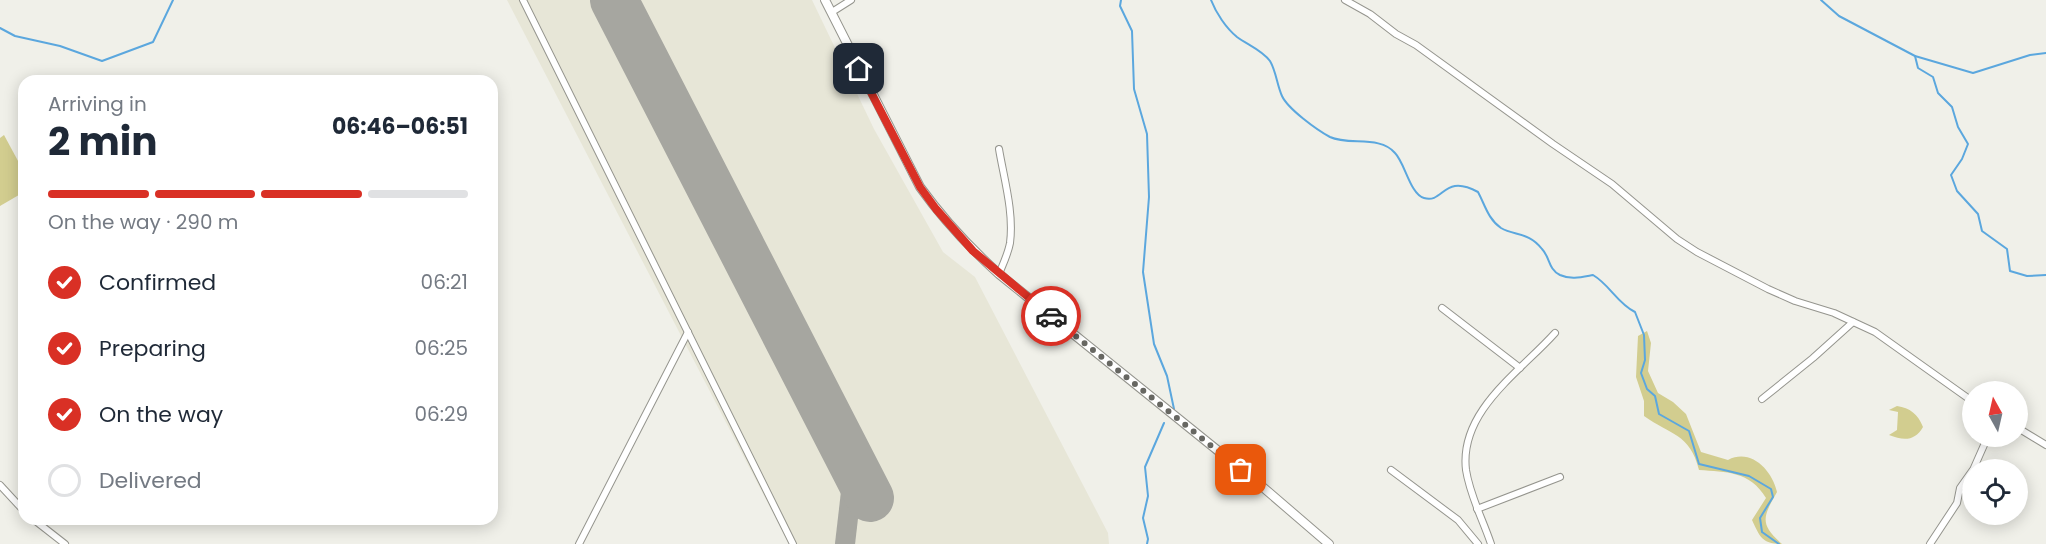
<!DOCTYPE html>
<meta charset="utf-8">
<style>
:root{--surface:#fff;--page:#f6f6f7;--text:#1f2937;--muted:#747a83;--line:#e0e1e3;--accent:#d93025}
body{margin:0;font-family:Poppins,sans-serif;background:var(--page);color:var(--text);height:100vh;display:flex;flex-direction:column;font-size:22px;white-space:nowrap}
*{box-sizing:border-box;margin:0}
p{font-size:20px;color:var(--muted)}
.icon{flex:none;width:33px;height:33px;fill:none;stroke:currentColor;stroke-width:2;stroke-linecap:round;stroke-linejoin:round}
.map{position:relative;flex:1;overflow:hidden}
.drawer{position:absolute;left:18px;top:75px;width:480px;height:450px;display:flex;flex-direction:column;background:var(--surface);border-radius:18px;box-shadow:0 3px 15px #0003}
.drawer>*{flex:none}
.needle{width:39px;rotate:352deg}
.fabs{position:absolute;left:1962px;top:381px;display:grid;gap:12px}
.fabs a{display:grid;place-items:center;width:66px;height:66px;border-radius:50%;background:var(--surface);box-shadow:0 3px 15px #0003;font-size:30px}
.pin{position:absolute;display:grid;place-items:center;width:51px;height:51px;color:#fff;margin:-26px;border-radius:12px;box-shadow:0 3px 9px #0006}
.courier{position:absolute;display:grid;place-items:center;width:60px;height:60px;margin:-30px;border:4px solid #d93025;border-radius:50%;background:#fff;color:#222;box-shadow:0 2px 8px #0007}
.headline em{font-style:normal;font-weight:700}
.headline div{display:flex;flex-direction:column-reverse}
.headline{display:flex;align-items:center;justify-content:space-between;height:102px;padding:0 30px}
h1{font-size:39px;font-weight:700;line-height:45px}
.bar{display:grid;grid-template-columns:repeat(4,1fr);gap:9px 6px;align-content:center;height:72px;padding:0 30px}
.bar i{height:8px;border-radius:4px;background:var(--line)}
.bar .on{background:var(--accent)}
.bar p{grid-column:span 4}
ol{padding:0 30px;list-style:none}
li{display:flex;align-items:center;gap:18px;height:66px}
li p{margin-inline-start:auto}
li .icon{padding:6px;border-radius:50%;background:var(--accent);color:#fff;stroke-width:4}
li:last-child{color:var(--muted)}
li i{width:33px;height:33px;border:3px solid var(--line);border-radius:50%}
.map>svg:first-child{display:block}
.built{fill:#e7e6d7}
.green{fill:#d2cd8f}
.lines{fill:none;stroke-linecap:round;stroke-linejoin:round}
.stream{stroke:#5ba7de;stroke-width:2}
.taxiway{stroke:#a6a6a0;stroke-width:20}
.runway{stroke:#a6a6a0;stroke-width:48}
.minor-casing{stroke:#95958e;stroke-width:8}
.tertiary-casing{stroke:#95958e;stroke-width:10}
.minor{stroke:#fff;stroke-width:6}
.tertiary{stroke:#fff;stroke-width:8}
.done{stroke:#676762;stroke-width:6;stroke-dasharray:0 10.8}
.route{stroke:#d93025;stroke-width:8}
</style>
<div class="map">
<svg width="2046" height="544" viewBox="0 0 2046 544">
<rect width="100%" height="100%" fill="#f0f0e9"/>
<path class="built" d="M507 0H812L874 129 943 252 975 277 1108 533 1109 544H789Z"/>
<g class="green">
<path d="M4 135 24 172V192L0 206V138Z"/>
<path d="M1647 331 1651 343 1648 371 1658 393 1673 402 1686 414 1701 452 1728 460C1751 448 1772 470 1777 492 1763 517 1759 524 1782 544 1762 544 1760 537 1752 520L1766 498C1750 471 1726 472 1699 470 1690 433 1670 435 1644 416V401L1636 377 1638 336Z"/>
<path d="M1897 406C1910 408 1918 414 1923 427 1915 441 1904 441 1889 435L1897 430 1898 412 1889 410Z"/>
</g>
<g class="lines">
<g class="stream">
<path d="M1121 0 1120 6 1132 31 1134 89 1147 134 1149 197 1143 272 1154 344 1167 376 1174 409"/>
<path d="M1211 0C1216 13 1226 28 1237 37 1248 45 1262 50 1270 61 1276 71 1277 85 1282 96 1288 109 1317 130 1330 137 1349 146 1380 135 1395 153 1405 163 1410 194 1424 198 1444 204 1443 173 1478 192 1485 205 1488 219 1501 228 1515 236 1529 232 1542 249 1550 257 1548 269 1560 275 1571 280 1582 277 1593 275 1610 285 1617 303 1635 312L1644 335 1645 360 1641 373 1647 389 1655 396 1659 414 1689 431 1699 464 1749 476 1771 489 1773 497 1760 518 1762 532 1779 544"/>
<path d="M1821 0 1839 16 1915 56 1973 73 2030 55 2046 53"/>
<path d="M0 28 15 36 60 46 102 61 153 42 173 0"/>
<path d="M1915 56 1918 68 1933 77 1938 93 1952 107 1958 127 1968 144 1962 159 1951 175 1957 191 1978 214 1982 231 2007 249 2010 271 2027 276 2046 275"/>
<path d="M1147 544 1148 539 1143 518 1148 496 1145 467 1164 423"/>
</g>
<path class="taxiway" d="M845 544 854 466"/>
<path class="runway" d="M614 0 870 498"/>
<defs>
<g id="minor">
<path d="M523 0 793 544"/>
<path d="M1345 0 1370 14 1396 34 1416 45 1553 144 1612 184 1677 239 1697 252 1768 289 1795 301 1834 313 1875 332 1972 401"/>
<path d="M832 12 851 0"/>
<path d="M999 274C1003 264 1008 254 1010 243 1014 212 1004 179 999 149"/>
<path d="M1442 308 1520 368"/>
<path d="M1762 399 1813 358 1853 322"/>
<path d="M2018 428 2046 445"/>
<path d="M1391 470 1458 520 1478 544"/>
<path d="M1973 470 1988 436"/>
<path d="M0 485 24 511"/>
<path d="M1477 509 1560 477"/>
<path d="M33 519 65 544"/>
<path d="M579 544 688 332"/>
<path d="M1491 544C1483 520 1470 496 1466 470 1459 411 1520 372 1555 333"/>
<path d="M1930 544 1957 503 1960 488 1972 471"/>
</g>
<path id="tertiary" d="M825 0 920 187C943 219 969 247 999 274L1258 483 1329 544"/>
</defs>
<use href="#minor" class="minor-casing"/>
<use href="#tertiary" class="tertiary-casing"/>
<use href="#minor" class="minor"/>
<use href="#tertiary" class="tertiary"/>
</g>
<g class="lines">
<path class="done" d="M1051 316 1241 470"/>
<path class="route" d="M859 69 920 187 936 209 973 251 1051 316"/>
</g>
</svg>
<div class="fabs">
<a><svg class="needle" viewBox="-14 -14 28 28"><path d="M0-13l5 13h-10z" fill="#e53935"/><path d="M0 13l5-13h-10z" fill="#747a83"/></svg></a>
<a><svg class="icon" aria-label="locate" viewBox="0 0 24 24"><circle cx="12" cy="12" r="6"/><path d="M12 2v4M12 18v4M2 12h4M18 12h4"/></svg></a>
</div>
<div class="pin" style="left:1241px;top:470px;background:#ea580c"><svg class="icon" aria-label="bag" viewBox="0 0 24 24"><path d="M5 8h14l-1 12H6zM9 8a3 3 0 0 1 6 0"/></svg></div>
<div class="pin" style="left:859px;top:69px;background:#1f2937"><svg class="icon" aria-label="home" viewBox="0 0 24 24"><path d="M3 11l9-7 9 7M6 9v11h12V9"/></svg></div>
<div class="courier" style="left:1051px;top:316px"><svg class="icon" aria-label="car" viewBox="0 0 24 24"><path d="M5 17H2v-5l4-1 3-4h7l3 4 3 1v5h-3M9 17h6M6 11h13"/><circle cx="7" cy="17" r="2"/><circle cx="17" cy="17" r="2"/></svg></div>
<section class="drawer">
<div class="headline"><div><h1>2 min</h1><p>Arriving in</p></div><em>06:46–06:51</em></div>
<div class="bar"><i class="on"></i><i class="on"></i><i class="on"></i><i></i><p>On the way · 290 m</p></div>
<ol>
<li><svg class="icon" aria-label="check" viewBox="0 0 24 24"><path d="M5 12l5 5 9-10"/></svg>Confirmed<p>06:21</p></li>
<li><svg class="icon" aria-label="check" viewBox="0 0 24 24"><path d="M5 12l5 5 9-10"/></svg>Preparing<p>06:25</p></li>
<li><svg class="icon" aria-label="check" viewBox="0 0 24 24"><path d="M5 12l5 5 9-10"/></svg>On the way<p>06:29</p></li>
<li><i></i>Delivered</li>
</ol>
</section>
</div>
